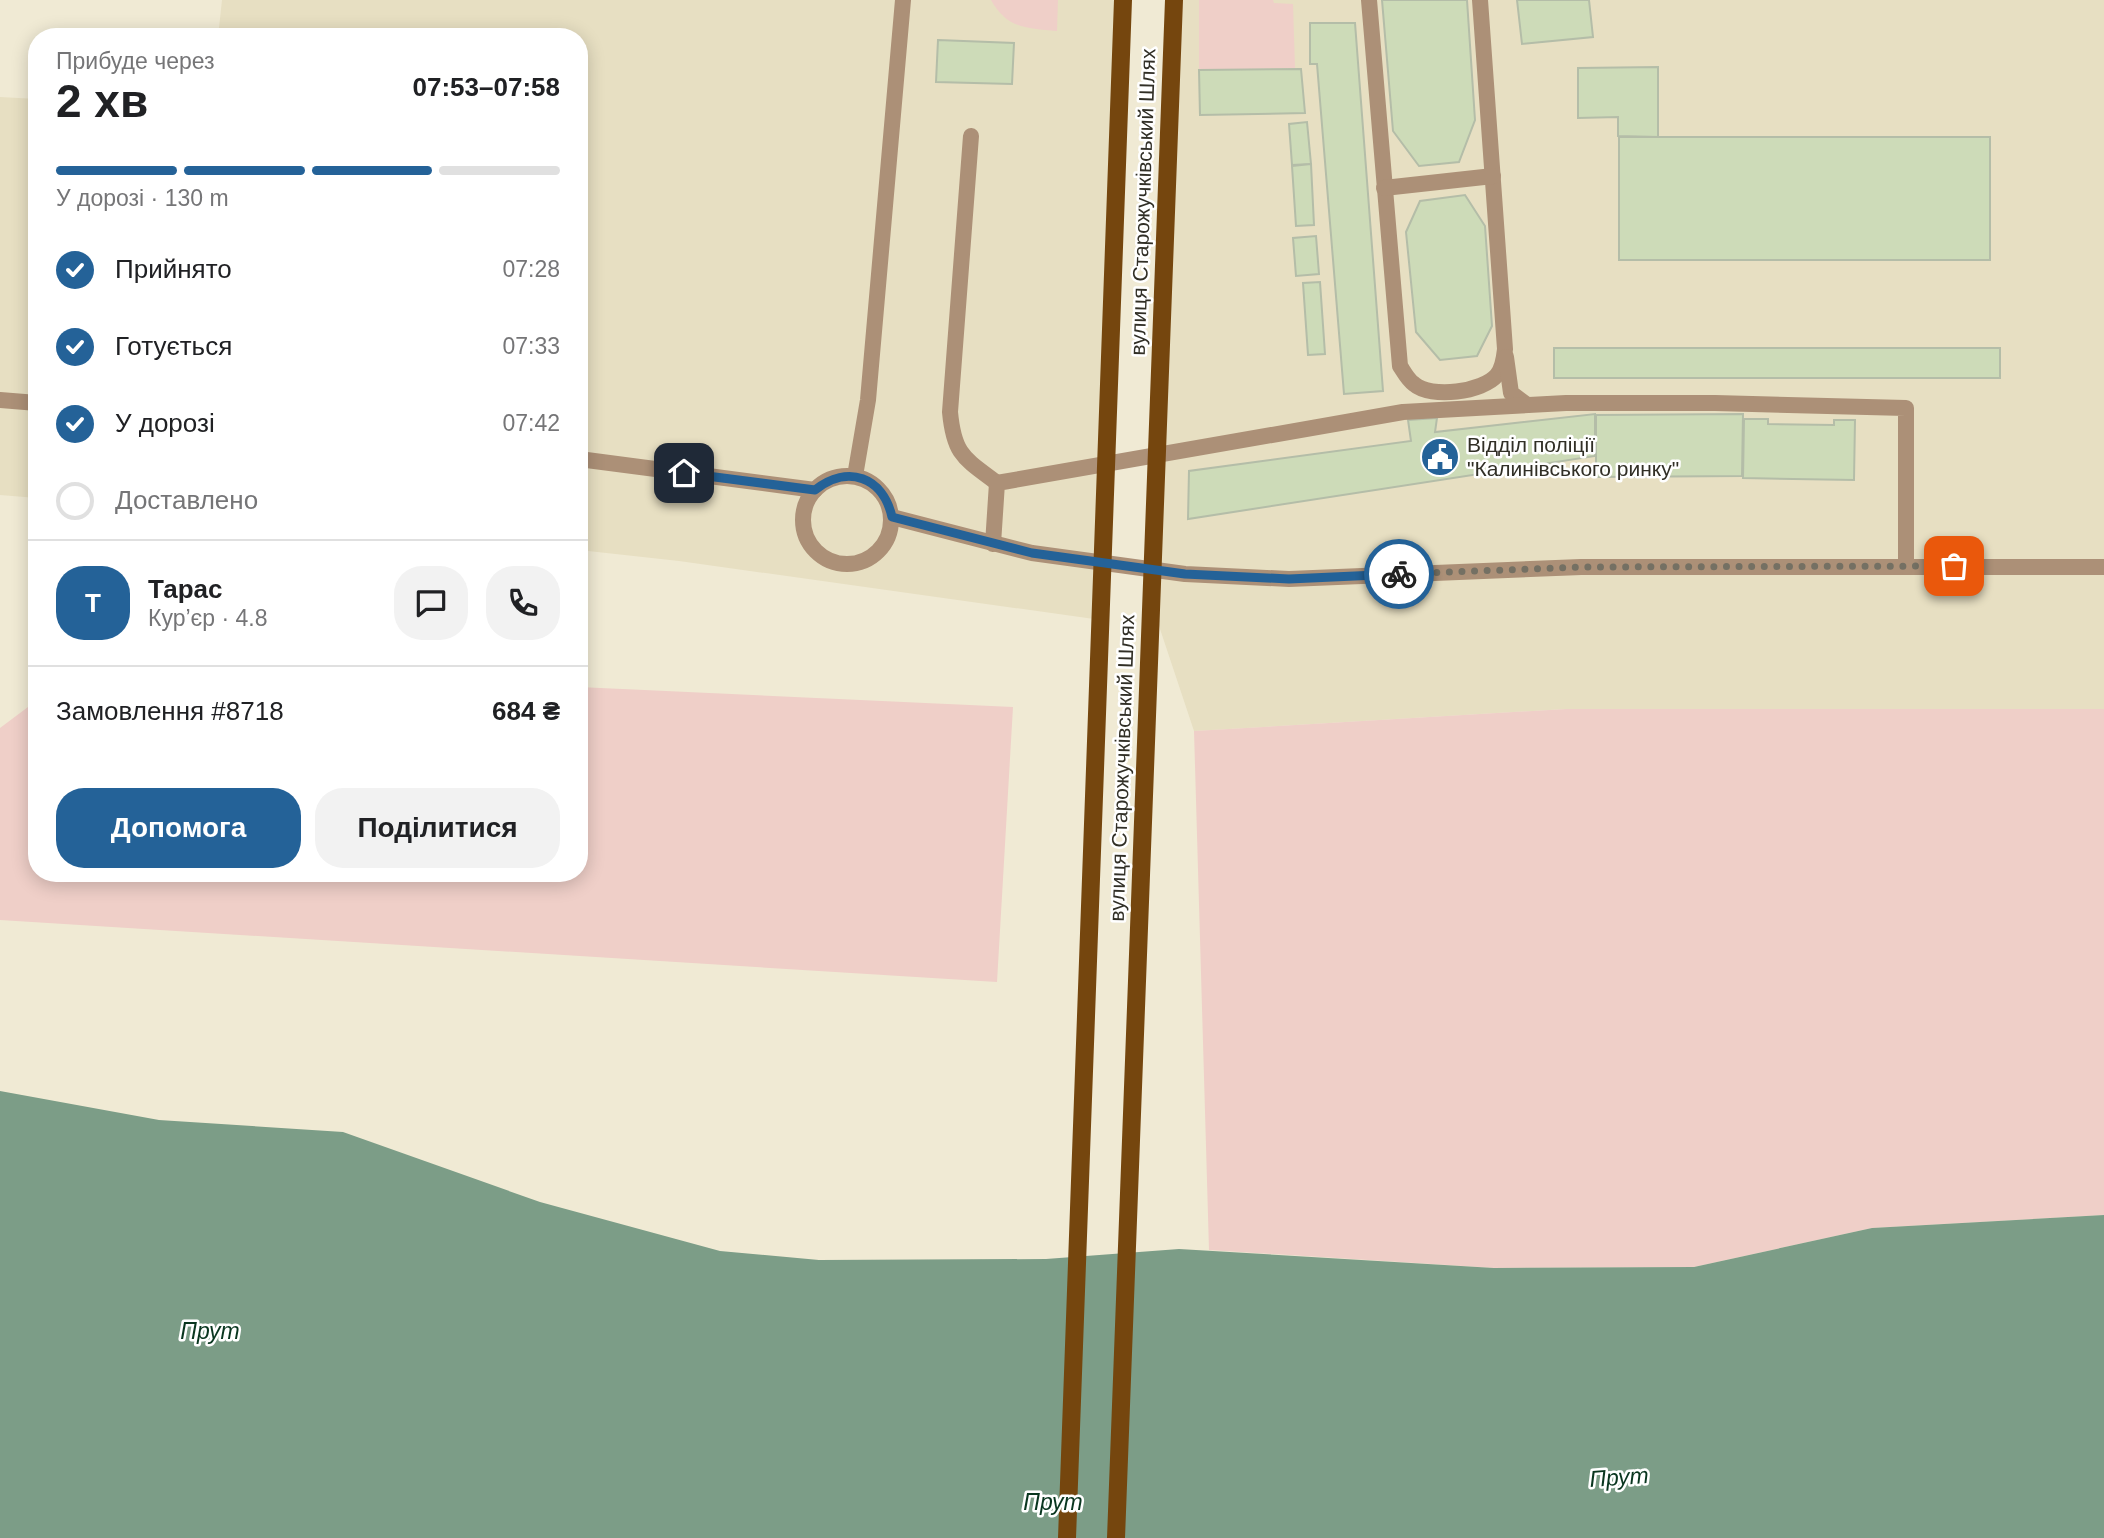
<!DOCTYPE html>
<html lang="uk">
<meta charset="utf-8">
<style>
:root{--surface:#fff;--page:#f2f2f2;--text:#202124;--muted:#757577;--line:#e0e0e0;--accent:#246298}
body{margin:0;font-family:Arial,sans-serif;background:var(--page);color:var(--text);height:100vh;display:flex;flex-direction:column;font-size:26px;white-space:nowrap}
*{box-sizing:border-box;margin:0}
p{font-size:23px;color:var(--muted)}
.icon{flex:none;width:38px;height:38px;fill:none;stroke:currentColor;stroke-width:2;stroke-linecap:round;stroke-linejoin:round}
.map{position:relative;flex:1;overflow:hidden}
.side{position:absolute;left:28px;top:28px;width:560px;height:854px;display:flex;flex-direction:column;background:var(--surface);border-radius:28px;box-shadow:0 4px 18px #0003}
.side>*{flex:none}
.pin{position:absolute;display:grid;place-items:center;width:60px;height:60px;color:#fff;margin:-30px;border-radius:14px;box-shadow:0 4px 10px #0006}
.courier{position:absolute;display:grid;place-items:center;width:70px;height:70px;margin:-35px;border:5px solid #246298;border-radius:50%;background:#fff;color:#222;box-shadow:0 2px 9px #0007}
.head em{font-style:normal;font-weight:700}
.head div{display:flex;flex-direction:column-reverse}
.head{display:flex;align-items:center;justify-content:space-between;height:119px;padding:0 28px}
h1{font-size:46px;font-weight:700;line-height:52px}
.bar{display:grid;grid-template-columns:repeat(4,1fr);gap:10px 7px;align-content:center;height:84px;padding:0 28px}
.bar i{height:9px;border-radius:5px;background:var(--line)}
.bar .active{background:var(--accent)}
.bar p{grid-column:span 4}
.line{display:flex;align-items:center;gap:18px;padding:0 28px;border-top:2px solid var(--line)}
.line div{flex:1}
.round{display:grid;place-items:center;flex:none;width:74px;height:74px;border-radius:28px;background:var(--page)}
ol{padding:0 28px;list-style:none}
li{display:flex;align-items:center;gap:21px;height:77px}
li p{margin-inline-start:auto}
li .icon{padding:7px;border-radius:50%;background:var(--accent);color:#fff;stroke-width:4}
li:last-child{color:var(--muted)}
li i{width:38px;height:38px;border:4px solid var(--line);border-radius:50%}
.cta{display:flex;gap:14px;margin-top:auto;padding:14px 28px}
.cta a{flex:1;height:80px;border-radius:28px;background:var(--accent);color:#fff;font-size:28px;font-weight:700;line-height:80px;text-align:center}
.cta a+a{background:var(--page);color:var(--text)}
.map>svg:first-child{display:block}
.built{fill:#e7dfc2}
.green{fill:#efcfc8}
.water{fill:#7c9d87}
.building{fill:#cddbb8;stroke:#b4bda8;stroke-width:2}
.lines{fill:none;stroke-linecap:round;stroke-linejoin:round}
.service{stroke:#ac9077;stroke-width:16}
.primary{stroke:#75460e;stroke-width:18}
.done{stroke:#747063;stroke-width:7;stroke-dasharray:0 12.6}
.route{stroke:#246298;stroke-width:9}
.labels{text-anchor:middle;stroke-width:5;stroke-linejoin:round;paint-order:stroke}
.street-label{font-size:21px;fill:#312f26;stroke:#fff}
.poi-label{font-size:21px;fill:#312f26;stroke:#fff;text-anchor:start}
.water-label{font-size:23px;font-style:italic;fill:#09361f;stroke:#fff}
</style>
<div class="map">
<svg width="2104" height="1538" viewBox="0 0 2104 1538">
<rect width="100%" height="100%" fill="#f0ead4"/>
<g class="built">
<path d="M222 0H1118L1094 619 679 561 579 550V37H218Z"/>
<path d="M1174 0H2104V709H1566L1194 731 1159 626 1169 115Z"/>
<path d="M0 97 37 99V498L0 495Z"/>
</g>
<g class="green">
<path d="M991 0H1058L1057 31C1027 28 1007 29 991 0Z"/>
<path d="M1199 0H1273L1274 3 1293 4 1295 68 1199 70Z"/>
<path d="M579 687 1013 707 997 982 0 920V728L36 701 37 873H579Z"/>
<path d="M1566 709H2104V1215L1872 1228 1694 1267 1494 1268 1209 1250 1194 731Z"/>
</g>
<path class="water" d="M0 1091 159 1120 343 1132 540 1202 720 1251 819 1260 1046 1259 1179 1249 1494 1268 1694 1267 1872 1228 2104 1215V1538H0Z"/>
<g class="building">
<path d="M1382 0H1467L1475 120 1459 162 1419 166 1393 131Z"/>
<path d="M1517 0H1589L1593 37 1522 44Z"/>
<path d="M1310 23H1355L1383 391 1344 394 1317 64H1310Z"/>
<path d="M938 40 1014 43 1012 84 936 82Z"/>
<path d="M1658 67V137L1618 136V117L1578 118V68Z"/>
<path d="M1301 69 1305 113 1200 115 1199 70Z"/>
<path d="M1307 122 1311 164 1292 165 1289 124Z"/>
<rect x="1619" y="137" width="371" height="123"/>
<path d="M1311 164 1314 225 1296 226 1292 166Z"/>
<path d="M1465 195 1485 226 1492 326 1477 356 1440 360 1416 332 1406 232 1420 201Z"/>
<path d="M1316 236 1319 274 1296 276 1293 238Z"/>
<path d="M1320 282 1325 354 1308 355 1303 283Z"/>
<rect x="1554" y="348" width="446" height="30"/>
<path d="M1595 414V456L1188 519 1189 471 1411 441 1408 420 1437 418 1435 432Z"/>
<path d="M1743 414 1742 476 1596 477V415Z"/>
<path d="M1744 419H1768V424L1834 425V420H1855L1854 480 1743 478Z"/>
</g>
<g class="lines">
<g class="service">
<path d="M1369 0 1400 366C1404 372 1408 380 1414 384 1431 399 1483 392 1497 375 1503 368 1504 358 1505 349L1480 0"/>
<path d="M971 136 950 412C954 455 964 458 997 483"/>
<path d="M1384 188 1493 176"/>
<path d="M1506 357 1511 393 1527 405"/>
<path d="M0 400 37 403"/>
<path d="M579 459 815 490"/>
<circle cx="847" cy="520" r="44"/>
<path d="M855 476 868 400 903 0"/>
<path d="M892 517 1032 553 1185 574 1289 579 1581 567H2104"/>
<path d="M993 544 997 483 1403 412 1566 403H1715L1906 408V566"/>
</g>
<g class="primary">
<path d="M1067 1538 1123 0"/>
<path d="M1116 1538 1174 0"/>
</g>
</g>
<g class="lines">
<path class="done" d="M1399 574 1581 567 1954 566"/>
<path class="route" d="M684 473 815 490C848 464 883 477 892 517L1032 553 1185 574 1289 579 1399 574"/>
</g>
<defs>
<symbol id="civic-disc" viewBox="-11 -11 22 22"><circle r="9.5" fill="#246298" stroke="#fff"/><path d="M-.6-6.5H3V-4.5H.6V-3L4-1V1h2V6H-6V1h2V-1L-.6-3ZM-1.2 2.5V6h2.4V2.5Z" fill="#fff"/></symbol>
</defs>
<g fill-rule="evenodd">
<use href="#civic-disc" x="1418" y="435" width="44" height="44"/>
</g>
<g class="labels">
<g class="street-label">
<text transform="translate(1143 202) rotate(-88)" y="7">вулиця Старожучківський Шлях</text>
<text transform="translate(1122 768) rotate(-88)" y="7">вулиця Старожучківський Шлях</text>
</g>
<g class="poi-label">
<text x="1467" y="452">Відділ поліції<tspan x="1467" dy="24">"Калинівського ринку"</tspan></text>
</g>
<g class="water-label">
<text x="210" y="1339">Прут</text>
<text transform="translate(1619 1477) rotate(-4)" y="8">Прут</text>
<text x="1053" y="1510">Прут</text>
</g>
</g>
</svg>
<div class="pin" style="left:1954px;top:566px;background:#ea580c"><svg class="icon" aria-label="bag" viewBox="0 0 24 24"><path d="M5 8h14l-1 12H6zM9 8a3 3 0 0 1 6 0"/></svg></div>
<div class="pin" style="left:684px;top:473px;background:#1f2937"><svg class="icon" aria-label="home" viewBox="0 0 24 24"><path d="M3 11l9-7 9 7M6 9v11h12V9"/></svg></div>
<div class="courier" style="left:1399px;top:574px"><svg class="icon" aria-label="bike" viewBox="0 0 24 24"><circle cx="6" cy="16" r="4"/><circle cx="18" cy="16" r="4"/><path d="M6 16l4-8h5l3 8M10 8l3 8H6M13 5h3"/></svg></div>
<section class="side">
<div class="head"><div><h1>2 хв</h1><p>Прибуде через</p></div><em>07:53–07:58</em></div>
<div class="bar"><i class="active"></i><i class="active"></i><i class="active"></i><i></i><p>У дорозі · 130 m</p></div>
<ol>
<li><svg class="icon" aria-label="check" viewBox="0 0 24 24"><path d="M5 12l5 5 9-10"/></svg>Прийнято<p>07:28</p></li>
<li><svg class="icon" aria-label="check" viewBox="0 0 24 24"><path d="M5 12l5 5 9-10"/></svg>Готується<p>07:33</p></li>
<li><svg class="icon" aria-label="check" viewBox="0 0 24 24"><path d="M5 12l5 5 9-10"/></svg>У дорозі<p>07:42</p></li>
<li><i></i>Доставлено</li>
</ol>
<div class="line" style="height:126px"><b class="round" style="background:var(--accent);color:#fff">Т</b><div><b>Тарас</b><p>Кур’єр · 4.8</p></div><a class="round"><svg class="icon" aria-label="chat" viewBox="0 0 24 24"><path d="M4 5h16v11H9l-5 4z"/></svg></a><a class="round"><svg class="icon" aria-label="phone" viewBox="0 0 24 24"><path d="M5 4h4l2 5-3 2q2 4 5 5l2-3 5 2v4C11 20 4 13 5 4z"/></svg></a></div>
<div class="line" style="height:91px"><div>Замовлення #8718</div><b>684 ₴</b></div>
<div class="cta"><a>Допомога</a><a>Поділитися</a></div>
</section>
</div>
